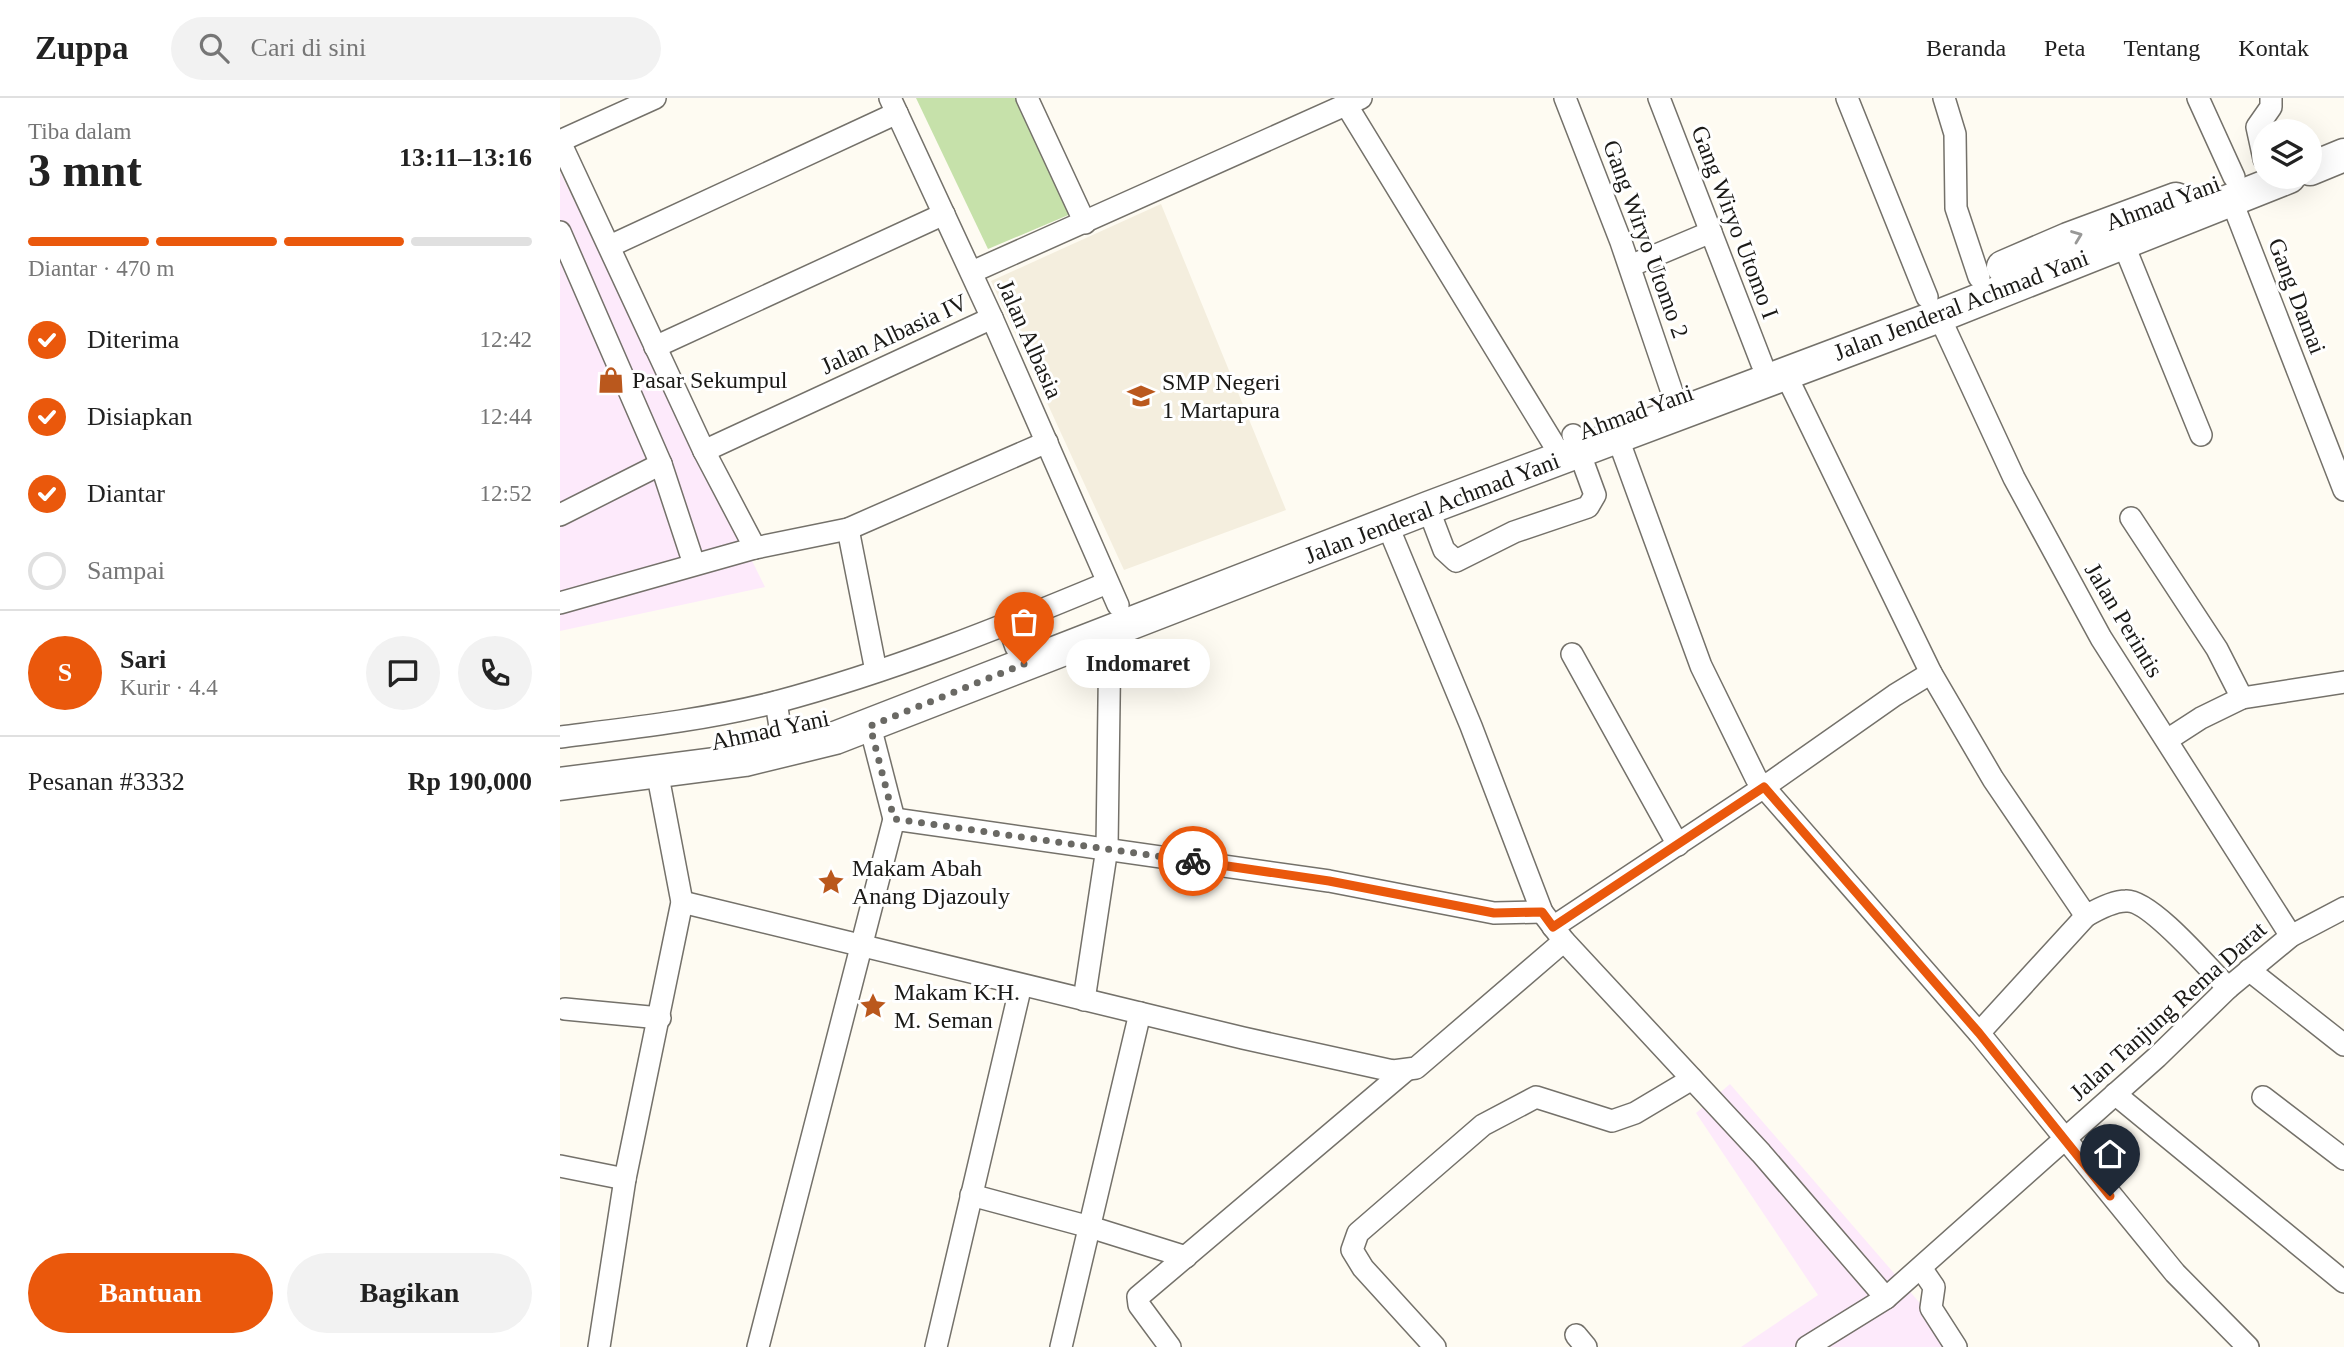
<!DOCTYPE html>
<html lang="id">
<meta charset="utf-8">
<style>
:root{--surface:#fff;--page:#f2f2f2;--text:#222;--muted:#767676;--line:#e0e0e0;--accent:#ea580c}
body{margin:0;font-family:"Times New Roman",serif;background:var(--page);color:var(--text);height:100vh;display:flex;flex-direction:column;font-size:26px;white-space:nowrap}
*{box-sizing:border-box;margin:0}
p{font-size:23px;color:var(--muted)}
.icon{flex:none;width:38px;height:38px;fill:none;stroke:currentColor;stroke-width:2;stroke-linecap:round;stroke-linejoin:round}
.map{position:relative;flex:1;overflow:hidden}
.drawer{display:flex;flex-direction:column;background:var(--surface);width:560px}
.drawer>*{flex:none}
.fabs{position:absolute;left:1692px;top:21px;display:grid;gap:14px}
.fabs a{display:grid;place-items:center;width:70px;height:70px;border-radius:50%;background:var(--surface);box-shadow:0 7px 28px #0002;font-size:35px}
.pin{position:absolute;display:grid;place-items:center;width:60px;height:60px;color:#fff;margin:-72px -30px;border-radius:50% 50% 50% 0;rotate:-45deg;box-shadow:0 0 7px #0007}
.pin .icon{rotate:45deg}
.courier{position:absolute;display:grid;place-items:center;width:70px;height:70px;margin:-35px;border:5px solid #ea580c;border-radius:50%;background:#fff;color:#222;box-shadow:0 2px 9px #0007}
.bubble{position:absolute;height:49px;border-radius:24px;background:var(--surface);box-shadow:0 7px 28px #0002;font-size:23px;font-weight:600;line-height:49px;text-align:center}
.summary em{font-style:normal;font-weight:600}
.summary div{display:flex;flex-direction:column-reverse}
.summary{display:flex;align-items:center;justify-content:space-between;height:119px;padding:0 28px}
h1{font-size:46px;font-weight:600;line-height:52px}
.bar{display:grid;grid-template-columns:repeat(4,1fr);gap:10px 7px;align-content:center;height:84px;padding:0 28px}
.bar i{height:9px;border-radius:5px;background:var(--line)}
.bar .current{background:var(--accent)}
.bar p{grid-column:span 4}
.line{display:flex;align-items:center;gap:18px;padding:0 28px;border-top:2px solid var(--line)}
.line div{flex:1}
.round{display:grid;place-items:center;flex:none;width:74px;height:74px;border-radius:37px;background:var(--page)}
ol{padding:0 28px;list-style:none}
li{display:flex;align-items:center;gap:21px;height:77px}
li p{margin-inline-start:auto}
li .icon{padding:7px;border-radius:50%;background:var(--accent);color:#fff;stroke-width:4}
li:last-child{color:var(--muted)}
li i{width:38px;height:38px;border:4px solid var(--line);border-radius:50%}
.cta{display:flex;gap:14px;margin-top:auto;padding:14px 28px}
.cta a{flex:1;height:80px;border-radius:42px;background:var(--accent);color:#fff;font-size:28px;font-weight:600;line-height:80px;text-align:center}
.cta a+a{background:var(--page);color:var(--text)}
header{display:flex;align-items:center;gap:42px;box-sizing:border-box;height:98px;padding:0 35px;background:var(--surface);border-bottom:2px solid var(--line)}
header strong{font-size:33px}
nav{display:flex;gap:38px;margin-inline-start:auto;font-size:24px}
.search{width:490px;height:63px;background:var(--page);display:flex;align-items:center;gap:18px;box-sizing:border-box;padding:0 24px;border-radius:38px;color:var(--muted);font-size:26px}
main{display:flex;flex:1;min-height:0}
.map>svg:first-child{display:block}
.commercial{fill:#fdeafb}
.built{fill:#f4eede}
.pitch{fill:#c6e1aa}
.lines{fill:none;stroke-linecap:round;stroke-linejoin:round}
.minor-casing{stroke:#74716a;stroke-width:24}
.highway-casing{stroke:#74716a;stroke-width:35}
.minor{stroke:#fff;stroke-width:21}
.highway{stroke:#fff;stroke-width:32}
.oneway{stroke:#989897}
.done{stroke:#6a6964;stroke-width:7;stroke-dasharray:0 12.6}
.route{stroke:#ea580c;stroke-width:9}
.labels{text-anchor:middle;stroke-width:6;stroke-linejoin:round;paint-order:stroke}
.street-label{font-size:24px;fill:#1b1a17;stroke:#fff}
.poi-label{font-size:24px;fill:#1b1a17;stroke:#fff;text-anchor:start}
</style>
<header>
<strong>Zuppa</strong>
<div class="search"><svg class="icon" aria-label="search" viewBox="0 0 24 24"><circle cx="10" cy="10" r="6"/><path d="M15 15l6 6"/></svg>Cari di sini</div>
<nav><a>Beranda</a><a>Peta</a><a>Tentang</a><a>Kontak</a></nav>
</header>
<main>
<section class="drawer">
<div class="summary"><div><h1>3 mnt</h1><p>Tiba dalam</p></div><em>13:11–13:16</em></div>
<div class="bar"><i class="current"></i><i class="current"></i><i class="current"></i><i></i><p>Diantar · 470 m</p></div>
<ol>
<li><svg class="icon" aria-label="check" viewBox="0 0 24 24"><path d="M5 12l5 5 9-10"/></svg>Diterima<p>12:42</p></li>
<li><svg class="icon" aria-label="check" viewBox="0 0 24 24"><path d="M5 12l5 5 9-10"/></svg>Disiapkan<p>12:44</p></li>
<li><svg class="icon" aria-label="check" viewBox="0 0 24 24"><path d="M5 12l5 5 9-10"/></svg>Diantar<p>12:52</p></li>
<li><i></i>Sampai</li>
</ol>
<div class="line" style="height:126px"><b class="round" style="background:var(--accent);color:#fff">S</b><div><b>Sari</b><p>Kurir · 4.4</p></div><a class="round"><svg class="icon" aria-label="chat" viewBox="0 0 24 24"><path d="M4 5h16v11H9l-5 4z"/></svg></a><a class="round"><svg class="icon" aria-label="phone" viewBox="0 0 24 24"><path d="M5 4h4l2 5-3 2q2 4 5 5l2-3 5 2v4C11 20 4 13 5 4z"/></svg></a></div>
<div class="line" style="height:91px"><div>Pesanan #3332</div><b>Rp 190,000</b></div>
<div class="cta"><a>Bantuan</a><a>Bagikan</a></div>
</section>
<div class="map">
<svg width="1784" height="1249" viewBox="0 0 1784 1249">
<rect width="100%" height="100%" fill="#fefbf2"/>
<g class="commercial">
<path d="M0 74 205 489 0 533Z"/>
<path d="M1170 986 1398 1249H1181L1258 1197 1136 1015Z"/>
</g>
<path class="built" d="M601 106 726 412 564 472 431 183Z"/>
<path class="pitch" d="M356 0H458L513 115 428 151Z"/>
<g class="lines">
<defs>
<g id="minor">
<path d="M330 0 432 220 558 507"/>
<path d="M467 0 525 125"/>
<path d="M1005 0 1061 144 1114 300"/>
<path d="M1099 0 1202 266"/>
<path d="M1287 0 1367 199"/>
<path d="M1384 0 1395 36 1396 110 1419 179"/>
<path d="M1638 0 1674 79"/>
<path d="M787 8 993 345"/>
<path d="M0 43 95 0"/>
<path d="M0 44 144 353 195 450 288 431 487 344"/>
<path d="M1704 61 1697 29 1711 9V0"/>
<path d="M1671 101 1784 392"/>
<path d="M0 134 101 366 134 466"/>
<path d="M1563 145 1641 337"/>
<path d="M50 148 337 15"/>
<path d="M1070 168 1151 134"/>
<path d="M412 174 801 0"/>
<path d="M1379 218 1454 380 1541 540 1731 838"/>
<path d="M95 249 384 116"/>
<path d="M1225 275 1371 575 1433 681 1526 818C1538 811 1553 803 1566 803 1590 801 1650 872 1668 890"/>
<path d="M1057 338 1141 568 1196 680 1419 935 1615 1175 1688 1249"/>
<path d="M144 353 432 220"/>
<path d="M868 410 884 452 896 463 954 434 1028 409 1035 397 1013 337"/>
<path d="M0 417 101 366"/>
<path d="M1571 420 1657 551 1682 600"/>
<path d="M827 426 911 628 982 814 1004 843 1201 1055 1326 1200"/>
<path d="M288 431 316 573"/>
<path d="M0 505 195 450"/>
<path d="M448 526 456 549"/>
<path d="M1012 556 1118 747"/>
<path d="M216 604 221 635"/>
<path d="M310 628 334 721"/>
<path d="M0 639C72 630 145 622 216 604 329 574 439 530 547 485"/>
<path d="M1607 642 1641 620 1682 600 1784 584"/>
<path d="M122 804 683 940 833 973 856 970 1004 843"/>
<path d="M993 829 1204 689 1335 597 1371 575"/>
<path d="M1689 872 1784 947"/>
<path d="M524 902 547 750 550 533"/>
<path d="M5 911 100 920"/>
<path d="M1419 935 1526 818"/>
<path d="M1555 996 1784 1184"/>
<path d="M1703 999 1784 1061"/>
<path d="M0 1068 65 1081"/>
<path d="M411 1097 530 1129 626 1159"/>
<path d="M1361 1170 1374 1189 1371 1210 1396 1249"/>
<path d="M1016 1237 1026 1249"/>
<path d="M39 1249 65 1081 122 804 97 673"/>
<path d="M198 1249 334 721 769 783 934 815 982 814"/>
<path d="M376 1249 461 887"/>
<path d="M501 1249 580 915"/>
<path d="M610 1249 579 1207 578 1199 845 973"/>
<path d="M875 1249 803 1170 792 1152 798 1135 923 1027 976 999 1052 1023 1075 1015 1132 981"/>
<path d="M1247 1249 1326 1200 1597 959 1668 890 1731 838 1784 810"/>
</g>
<g id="highway">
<path d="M1750 71 1784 57"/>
<path d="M1443 169 1508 141 1616 101"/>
<path d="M0 686 185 662 275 640 868 410 1379 218 1729 79"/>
</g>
</defs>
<use href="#minor" class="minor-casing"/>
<use href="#highway" class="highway-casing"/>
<use href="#minor" class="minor"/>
<use href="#highway" class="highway"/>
</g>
<defs><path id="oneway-chevron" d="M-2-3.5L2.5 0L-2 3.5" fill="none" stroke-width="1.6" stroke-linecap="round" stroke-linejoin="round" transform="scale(1.75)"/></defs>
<use class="oneway" href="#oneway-chevron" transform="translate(1517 138) rotate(-21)"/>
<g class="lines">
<path class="done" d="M464 566 310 628 334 721 633 763"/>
<path class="route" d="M633 763 769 783 934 815 982 814 993 829 1204 689 1419 935 1550 1098"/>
</g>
<defs>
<symbol id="shop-bare" viewBox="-9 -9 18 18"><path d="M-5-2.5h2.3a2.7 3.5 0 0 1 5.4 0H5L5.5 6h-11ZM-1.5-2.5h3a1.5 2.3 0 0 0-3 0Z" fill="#ba581d" stroke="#fff" stroke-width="2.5" paint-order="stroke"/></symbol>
<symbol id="school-bare" viewBox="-9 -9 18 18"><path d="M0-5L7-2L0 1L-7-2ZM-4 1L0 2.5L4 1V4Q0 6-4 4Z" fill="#ba581d" stroke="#fff" stroke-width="2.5" paint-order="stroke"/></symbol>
<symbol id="sight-bare" viewBox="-9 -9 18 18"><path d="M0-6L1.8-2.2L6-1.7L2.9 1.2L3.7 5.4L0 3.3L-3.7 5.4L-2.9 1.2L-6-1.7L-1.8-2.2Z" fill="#ba581d" stroke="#fff" stroke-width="2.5" paint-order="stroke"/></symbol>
</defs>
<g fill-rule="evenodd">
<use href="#shop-bare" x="32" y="263" width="38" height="38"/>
<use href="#school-bare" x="562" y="279" width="38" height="38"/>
<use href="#sight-bare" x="252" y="765" width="38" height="38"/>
<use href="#sight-bare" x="294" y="889" width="38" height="38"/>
</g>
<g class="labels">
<g class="street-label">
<text transform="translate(1603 105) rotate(-20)" y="8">Ahmad Yani</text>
<text transform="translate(1175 124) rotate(69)" y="8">Gang Wiryo Utomo I</text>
<text transform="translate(1086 141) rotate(70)" y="8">Gang Wiryo Utomo 2</text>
<text transform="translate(1737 198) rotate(69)" y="8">Gang Damai</text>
<text transform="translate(1401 207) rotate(-21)" y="8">Jalan Jenderal Achmad Yani</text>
<text transform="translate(334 236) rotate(-25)" y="8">Jalan Albasia IV</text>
<text transform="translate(470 241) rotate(66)" y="8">Jalan Albasia</text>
<text transform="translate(1076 314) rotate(-20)" y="8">Ahmad Yani</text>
<text transform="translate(872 410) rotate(-21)" y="8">Jalan Jenderal Achmad Yani</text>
<text transform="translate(1564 522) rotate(59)" y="8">Jalan Perintis</text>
<text transform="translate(210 632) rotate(-12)" y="8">Ahmad Yani</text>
<text transform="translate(1608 913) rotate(-42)" y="8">Jalan Tanjung Rema Darat</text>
</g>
<g class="poi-label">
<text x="72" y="290">Pasar Sekumpul</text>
<text x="602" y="292">SMP Negeri<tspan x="602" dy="28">1 Martapura</tspan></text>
<text x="292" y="778">Makam Abah<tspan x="292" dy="28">Anang Djazouly</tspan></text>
<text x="334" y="902">Makam K.H.<tspan x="334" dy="28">M. Seman</tspan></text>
</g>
</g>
</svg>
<div class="fabs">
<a><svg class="icon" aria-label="layers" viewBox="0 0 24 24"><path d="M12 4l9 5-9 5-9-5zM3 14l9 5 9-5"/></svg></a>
</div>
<div class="pin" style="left:464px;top:566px;background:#ea580c"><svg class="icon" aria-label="bag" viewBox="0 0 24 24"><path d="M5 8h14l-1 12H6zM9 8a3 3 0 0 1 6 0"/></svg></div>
<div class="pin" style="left:1550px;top:1098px;background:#1f2937"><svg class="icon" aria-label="home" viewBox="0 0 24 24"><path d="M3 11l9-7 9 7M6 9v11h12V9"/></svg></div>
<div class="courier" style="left:633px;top:763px"><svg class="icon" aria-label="bike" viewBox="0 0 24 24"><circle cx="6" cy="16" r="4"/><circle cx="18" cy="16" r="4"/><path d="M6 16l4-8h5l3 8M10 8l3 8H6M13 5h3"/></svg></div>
<div class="bubble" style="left:506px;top:541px;width:144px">Indomaret</div>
</div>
</main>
